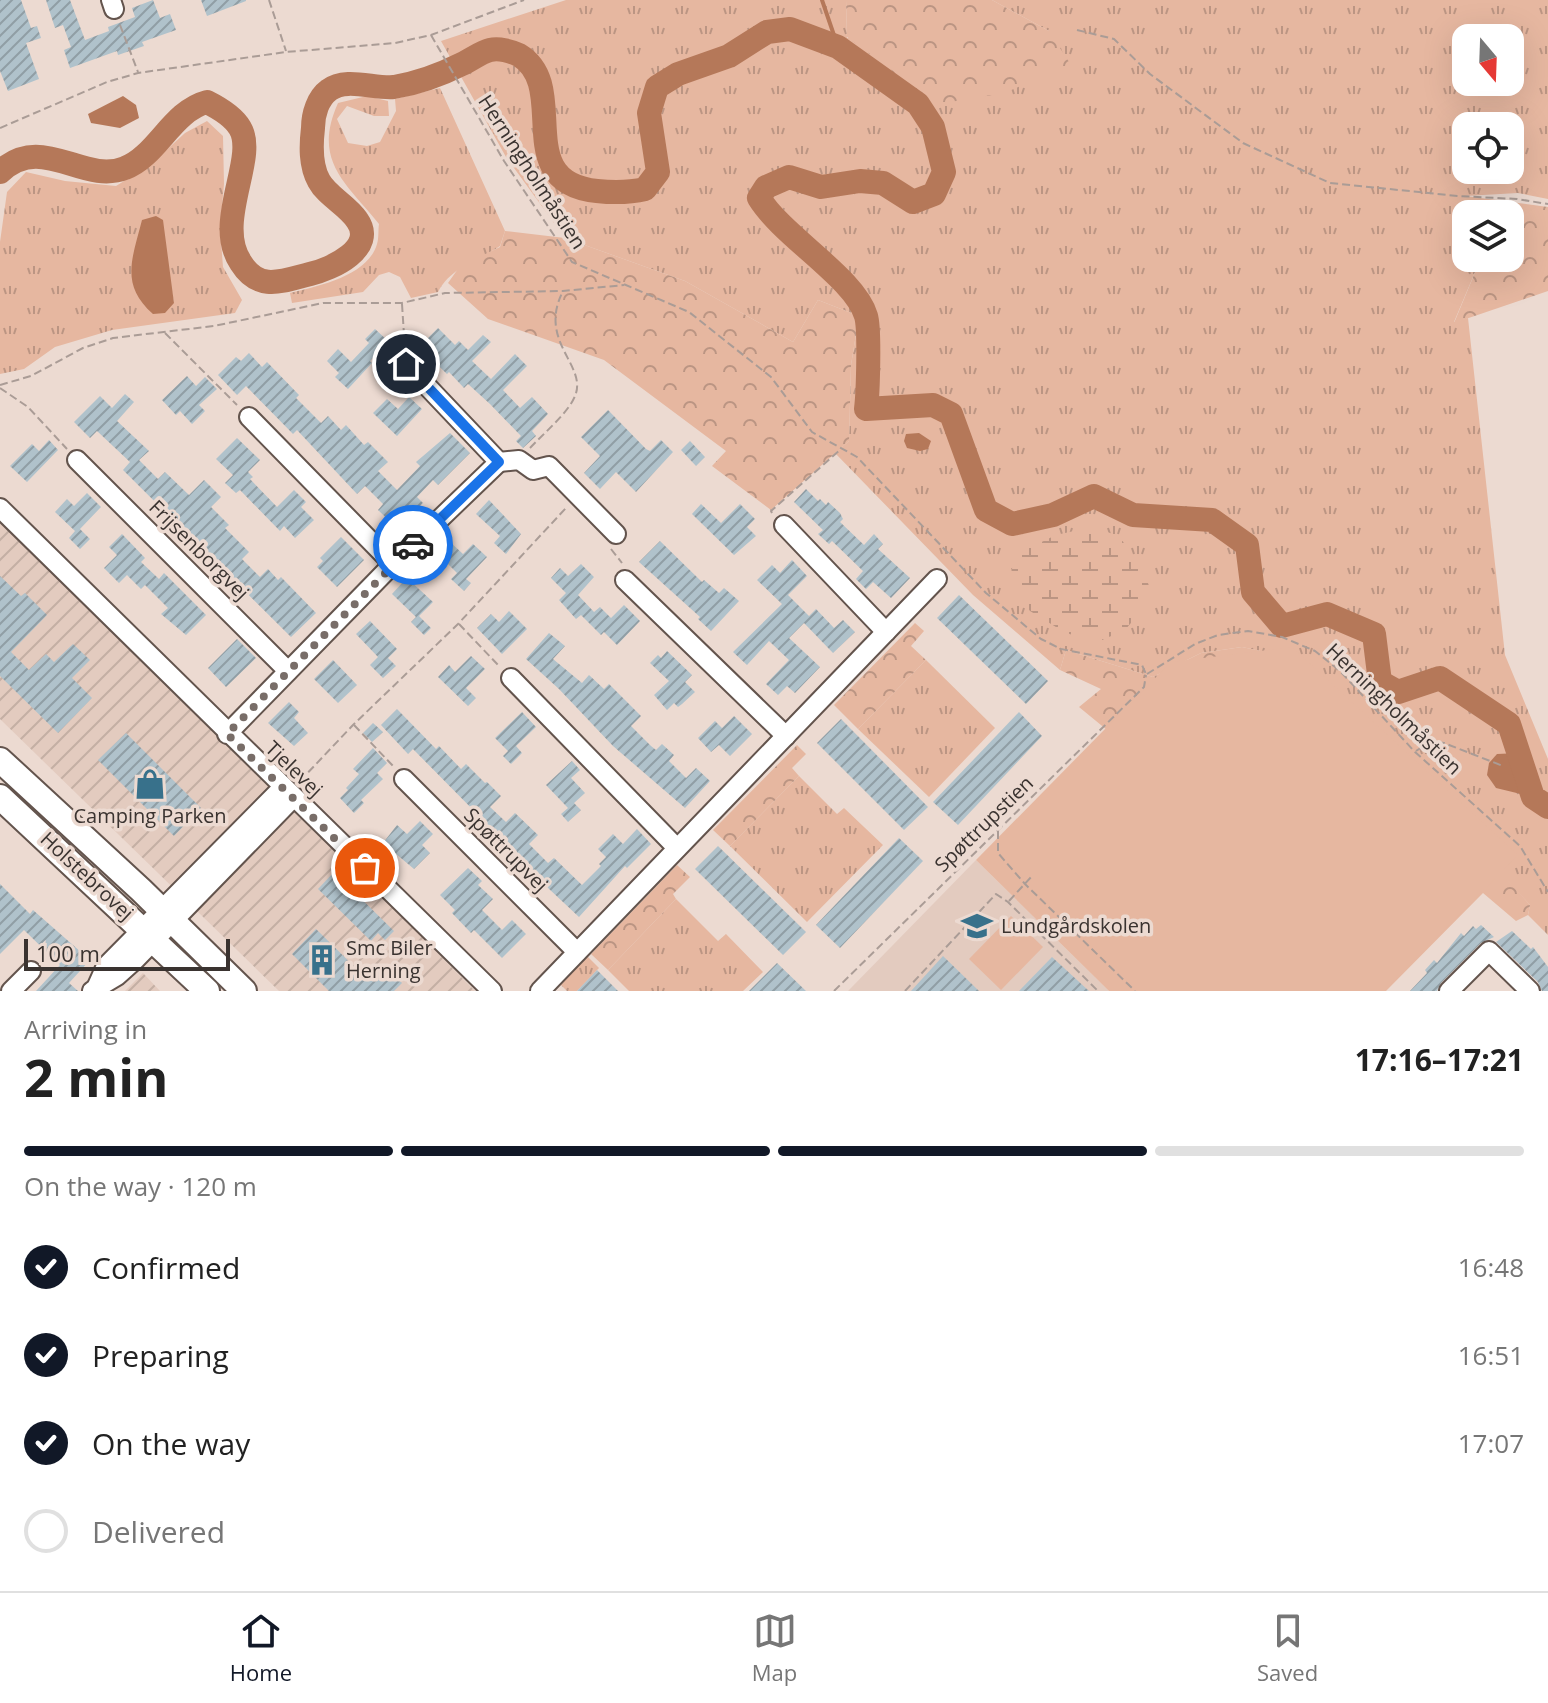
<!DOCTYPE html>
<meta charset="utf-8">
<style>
:root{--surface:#fff;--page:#f6f6f6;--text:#222;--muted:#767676;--line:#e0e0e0;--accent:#111827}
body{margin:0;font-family:"Open Sans",sans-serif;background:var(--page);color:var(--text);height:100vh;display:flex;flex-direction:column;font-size:30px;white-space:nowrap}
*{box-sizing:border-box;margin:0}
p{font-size:26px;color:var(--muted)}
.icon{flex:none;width:44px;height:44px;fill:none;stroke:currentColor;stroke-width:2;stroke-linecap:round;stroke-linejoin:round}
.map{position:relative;height:991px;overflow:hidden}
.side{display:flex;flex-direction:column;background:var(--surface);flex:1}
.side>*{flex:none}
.needle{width:52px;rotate:161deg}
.fabs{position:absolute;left:1452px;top:24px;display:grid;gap:16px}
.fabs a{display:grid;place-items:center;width:72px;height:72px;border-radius:16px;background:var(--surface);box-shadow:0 8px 32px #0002;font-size:40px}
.scale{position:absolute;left:24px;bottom:20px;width:206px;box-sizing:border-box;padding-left:8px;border:4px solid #3a3330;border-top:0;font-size:22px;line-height:28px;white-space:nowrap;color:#3a3330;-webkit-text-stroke:6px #ecdad1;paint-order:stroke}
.pin{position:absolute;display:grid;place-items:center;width:68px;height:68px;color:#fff;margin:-34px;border:4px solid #fff;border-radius:50%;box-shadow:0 2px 8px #0007}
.courier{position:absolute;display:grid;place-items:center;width:80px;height:80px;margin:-40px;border:6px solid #1a73e8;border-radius:50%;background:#fff;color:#222;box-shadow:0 2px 10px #0007}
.overview em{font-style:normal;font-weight:700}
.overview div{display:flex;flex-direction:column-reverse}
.overview{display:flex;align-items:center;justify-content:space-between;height:136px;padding:0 24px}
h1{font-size:52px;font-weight:700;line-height:60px}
.bar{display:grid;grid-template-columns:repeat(4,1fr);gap:12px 8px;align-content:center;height:96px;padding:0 24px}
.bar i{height:10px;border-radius:6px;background:var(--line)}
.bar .on{background:var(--accent)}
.bar p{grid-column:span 4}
ol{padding:0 24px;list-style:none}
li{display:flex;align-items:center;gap:24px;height:88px}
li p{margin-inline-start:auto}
li .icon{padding:8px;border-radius:50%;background:var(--accent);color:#fff;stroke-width:4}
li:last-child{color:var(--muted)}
li i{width:44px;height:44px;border:4px solid var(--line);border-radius:50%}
.tab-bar{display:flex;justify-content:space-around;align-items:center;height:112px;border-top:2px solid var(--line);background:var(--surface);font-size:22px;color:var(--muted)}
.tab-bar a{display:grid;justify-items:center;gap:4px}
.tab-bar .on{color:var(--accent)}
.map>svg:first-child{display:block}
.built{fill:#e3cbbf}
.industrial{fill:url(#industrial-furrows)}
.grass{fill:url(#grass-tufts);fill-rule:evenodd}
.forest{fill:url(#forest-crowns)}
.wetland{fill:url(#wetland-marsh)}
.pitch{fill:#e6b7a0}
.water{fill:#b57859}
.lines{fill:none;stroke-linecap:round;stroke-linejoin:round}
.stream{stroke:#b57859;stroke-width:4}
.river{stroke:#b57859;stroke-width:24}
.building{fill:url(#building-hatch)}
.minor-casing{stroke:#63544d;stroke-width:22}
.major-casing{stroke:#63544d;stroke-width:28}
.path{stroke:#aa9c96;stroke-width:2;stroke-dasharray:8 4;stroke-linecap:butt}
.minor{stroke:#fff;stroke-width:18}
.major{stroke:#fff;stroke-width:24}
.done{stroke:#786d68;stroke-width:8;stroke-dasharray:0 14.4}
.route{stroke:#1a73e8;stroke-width:10}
.labels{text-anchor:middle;stroke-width:7;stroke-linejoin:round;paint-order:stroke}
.street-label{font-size:20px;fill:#3a3330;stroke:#ecdad1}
.poi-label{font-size:20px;fill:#3a3330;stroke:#ecdad1;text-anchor:start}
</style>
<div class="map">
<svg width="1548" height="991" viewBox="0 0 1548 991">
<defs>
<pattern id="industrial-furrows" width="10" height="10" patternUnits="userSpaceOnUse" patternTransform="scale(2)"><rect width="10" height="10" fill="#e3cbbf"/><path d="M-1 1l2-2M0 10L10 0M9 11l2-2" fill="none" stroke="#c4afa4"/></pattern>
<pattern id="grass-tufts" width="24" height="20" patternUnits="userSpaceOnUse" patternTransform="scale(2)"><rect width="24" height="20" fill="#e6b7a0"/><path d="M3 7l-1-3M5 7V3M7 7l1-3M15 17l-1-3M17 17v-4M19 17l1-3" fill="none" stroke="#bb9583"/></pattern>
<pattern id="forest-crowns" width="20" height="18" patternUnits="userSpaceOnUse" patternTransform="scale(2)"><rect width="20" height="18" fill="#e6b7a0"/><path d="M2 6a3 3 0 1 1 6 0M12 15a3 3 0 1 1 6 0" fill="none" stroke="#bb9583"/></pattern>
<pattern id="wetland-marsh" width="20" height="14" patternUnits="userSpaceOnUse" patternTransform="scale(2)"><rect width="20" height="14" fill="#e6b7a0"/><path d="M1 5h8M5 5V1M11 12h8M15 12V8" fill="none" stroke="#bb9583"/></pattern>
<pattern id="building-hatch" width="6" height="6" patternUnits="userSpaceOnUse" patternTransform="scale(2)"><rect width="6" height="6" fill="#b0c2cb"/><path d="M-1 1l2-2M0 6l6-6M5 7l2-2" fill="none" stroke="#909ea5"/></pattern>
</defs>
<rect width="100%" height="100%" fill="#ecdad1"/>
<path class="built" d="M976 860 1109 991H848Z"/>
<g class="industrial">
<path d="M0 514 270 783 475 991H279L0 719Z"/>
<path d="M143 973 160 991H125Z"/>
</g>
<g class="grass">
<path d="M566 0H846L847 38 1049 31 992 0H1548V199L1518 193 1465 196 1504 201 1499 214H1466V258H1481L1454 322 1468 318 1505 655 1548 759V935L1528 915 1530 905 1301 660 1242 647 1201 653 1153 677 1066 650 1060 670 973 595 835 453 849 441 851 365 859 316 818 300 793 342 685 281 565 238 506 157 441 41ZM1466 38H1510V82H1466ZM1466 126H1510V170H1466Z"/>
<path d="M440 88 505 231 500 246C477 262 452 266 438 292L411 298 400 277 389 272 379 275 363 292 292 303 290 293C318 286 368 276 377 244 379 238 378 230 379 224 346 183 312 161 338 103L367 96 388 101 389 116H374L347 106 337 119 348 143 367 146 380 142 396 111 395 99Z"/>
<path d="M207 121 223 136 224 184 220 228 223 267 242 300 235 313 112 330 55 347 24 369 0 374V242L7 192 26 172 65 181 116 186 150 165 185 133ZM135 248 168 269 174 303Z"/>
<path d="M926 660 995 728 929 797 858 729Z"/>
<path d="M799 776 837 814 844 808 883 845 807 922 730 846Z"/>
<path d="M676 899 718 941 726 934 763 972 743 991H629L608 970Z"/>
<path d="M587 956 599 968 577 991H567L560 984Z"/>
</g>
<g class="forest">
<path d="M846 0H992L1049 31 1071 65 1004 93 938 104 847 37Z"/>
<path d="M1504 201 1548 207V291L1454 323 1481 258H1510V214H1499Z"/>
<path d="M505 231 565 238 685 281 793 342 818 300 859 316 851 365 849 441 771 510 712 466 726 451 604 360 488 319 448 283 460 266 500 247Z"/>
<path d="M915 623 924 631 911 646 926 660 858 729 834 705Z"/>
<path d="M1242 647 1280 655 1107 730 1079 707 1101 689 1060 670 1066 650 1153 677 1201 653Z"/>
<path d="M797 745 806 754 792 768 799 776 730 846 713 830Z"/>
<path d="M1510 862 1504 876 1530 905 1528 915 1516 921 1483 893 1386 991H1361Z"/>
<path d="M677 865 690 877 673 894 676 899 608 970 591 954Z"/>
</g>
<path class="wetland" d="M1092 527 1119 536 1144 572 1153 597 1125 630 1095 643 1064 632 1030 611 1009 583 1015 555 1056 535Z"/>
<g class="pitch">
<path d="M1292 647 1518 855 1384 991H1109L976 860 1171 662Z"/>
<path d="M1011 916 1043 947 1001 990 969 959Z"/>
</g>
<g class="water">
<path d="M123 96 136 105 139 118 120 128 91 123 88 114Z"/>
<path d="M156 216 163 220 174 303 165 313 153 314C120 285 132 259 142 220Z"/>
<path d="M919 433 931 441 928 449 920 451 907 448 904 441 906 434Z"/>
<path d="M1519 753 1533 797 1496 788 1487 775 1489 763 1497 754Z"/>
</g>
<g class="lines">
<path class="stream" d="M822 0 838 47"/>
<path class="river" d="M0 172C42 132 83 185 125 168 157 156 172 111 207 102 219 108 233 116 240 128 258 158 213 222 241 263 259 292 282 281 310 274 332 269 377 248 357 220 347 205 327 196 319 181 310 165 311 145 313 128 313 114 318 98 329 90 346 77 374 89 394 87 419 83 440 75 462 64 471 60 481 52 490 50 499 48 511 51 519 55 572 87 509 182 597 191 615 193 628 193 645 189L658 172 649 113 657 87 678 74 729 56 767 32 790 29 838 47 918 104 933 127 944 172 934 194 913 202 883 183 860 181 821 187 789 177 766 187 759 198C783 237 855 278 866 316 870 329 868 393 866 409L933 405 951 414 986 510 1012 524 1053 515 1094 496 1133 515 1212 520 1247 545 1253 592 1282 626 1327 614 1374 634 1380 682 1398 692 1440 678 1509 724 1533 797 1548 807"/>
</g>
<g class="building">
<path d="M0 0H21L31 28 37 26 41 38 26 43 39 79 8 91 0 71Z"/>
<path d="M46 0H70L85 40 109 31 108 27 135 17 132 8 153 0 160 18 170 14 176 30 142 42 144 46 118 55 117 51 70 68 64 50 71 47 63 25 55 28Z"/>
<path d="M201 0H246V1L207 16Z"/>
<path d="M438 328 455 345 459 341 468 350 483 335 491 342 472 361 491 379 515 354 527 366 503 390 520 408 532 397 548 414 532 431 536 436 523 448 516 441 521 436 490 404 468 384 464 388 449 372 447 374 419 347Z"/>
<path d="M375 329 388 341 370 361 372 363 348 389 335 377 339 373 327 361 338 349 351 362 369 343 365 339Z"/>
<path d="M249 353 262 367 267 362 299 395 296 398 321 423 328 416 341 430 346 425 364 445 368 442 388 462 378 471 397 490 420 466 416 462 450 433 470 453 438 485 433 480 417 497 423 503 398 529 378 510 383 504 365 486 357 494 297 430 293 434 246 386 237 395 218 375 236 357 241 361Z"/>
<path d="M187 376 196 386 205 377 217 389 199 405 205 411 192 424 180 411 176 415 162 400Z"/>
<path d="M125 394 134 402 117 421 149 451 139 460 158 479 165 472 189 495 204 480 221 497 211 507 229 525 225 528 249 552 242 559 260 577 268 569 278 580 281 577 316 613 291 637 123 470 130 462 97 431 90 438 74 422 100 396 112 408Z"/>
<path d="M409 397 422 409 397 436 373 413 387 399 398 409Z"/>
<path d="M608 410 646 449 650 451 661 440 673 452 636 492 616 472 600 489 584 473 600 456 581 437Z"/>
<path d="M237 438 260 460 248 472 253 477 250 479 277 507 294 490 306 502 301 507 314 520 295 538 284 526 280 531 240 490 236 493 225 483 233 475 216 459Z"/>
<path d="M49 440 58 450 27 482 10 466 32 444 39 451Z"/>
<path d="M690 441 705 457 696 466 681 450Z"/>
<path d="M806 489 818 501 820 499 826 505 828 502 840 513 843 519 840 522 864 545 874 534 883 544 878 549 910 578 891 598 873 582 866 589 856 579 863 571 832 541 829 544 818 534 823 530 794 502Z"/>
<path d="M87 493 101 507 80 529 90 539 80 549 69 538 75 531 55 512 67 499 74 506Z"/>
<path d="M489 500 521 534 506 554 494 543 500 536 476 514Z"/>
<path d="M701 504 721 523 740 504 755 519 747 527 756 536 734 555 692 514Z"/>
<path d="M122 534 145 558 141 562 159 579 164 573 206 615 186 635 161 614 168 608 145 585 141 589 127 575 119 583 104 568 117 555 109 547Z"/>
<path d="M341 537 364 560 337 587 317 567 323 561 320 558Z"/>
<path d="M449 541 463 554 473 544 487 557 466 579 471 583 464 591 451 579 457 573 437 553Z"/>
<path d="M660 541 702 582 704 580 719 593 724 588 739 601 711 631 698 619 700 617 639 562Z"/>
<path d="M792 560 807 576 788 595 809 616 816 609 834 628 843 620 855 632 833 653 804 623 789 638 820 667 795 693 787 686 778 695 766 684 789 660 769 641 747 665 733 652 782 604 757 580 772 565 780 573Z"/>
<path d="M581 564 594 577 578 595 594 612 600 607 611 618 624 605 640 621 617 645 604 632 601 635 581 615 576 619 559 600 566 593 551 578 560 568 568 576Z"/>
<path d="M0 576 21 596 25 593 47 615 11 652 29 670 46 654 54 662 73 644 90 660 72 678 92 698 58 733 0 676Z"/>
<path d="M407 578 433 602 419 616 431 628 424 635 411 622 416 617 392 594Z"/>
<path d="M959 595 1048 681 1026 704 937 618Z"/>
<path d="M509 611 527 629 502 654 477 628 491 614 499 622Z"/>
<path d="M370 621 397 649 388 658 396 666 383 678 370 665 378 657 356 634Z"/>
<path d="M549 633 565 646 553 659 582 683 589 675 604 689 609 684 641 716 631 726 651 746 656 750 662 744 674 755 669 761 686 778 696 768 710 781 685 808 613 746 559 689 526 659Z"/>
<path d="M237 639 256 658 226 687 208 668Z"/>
<path d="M667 651 692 675 685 682 695 692 682 704 678 707 674 703 667 710 654 695 669 681 650 663 658 655 661 658Z"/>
<path d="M471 656 485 669 466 688 476 698 468 706 438 677 449 665 455 672Z"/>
<path d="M333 660 357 685 338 703 314 679Z"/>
<path d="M289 702 299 712 294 718 308 733 294 746 268 723Z"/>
<path d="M397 709 436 749 439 746 461 769 466 764 485 783 487 782 501 796 490 807 506 822 515 813 538 835 529 844 548 863 554 858 582 885 601 866 599 864 606 857 598 849 613 834 623 844 637 829 651 844 627 868 625 866 579 917 483 827 486 823 413 749 408 754 381 725Z"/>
<path d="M522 712 536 727 516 746 522 753 511 764 503 756 508 751 495 738Z"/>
<path d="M1019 712 1042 736 958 825 933 802Z"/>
<path d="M734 716 752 734 730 756 719 745 711 752 698 738 715 721 722 728Z"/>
<path d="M841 719 928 807 904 830 817 743Z"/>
<path d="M373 723 383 732 372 742 363 733Z"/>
<path d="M126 733 201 808 174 836 98 760Z"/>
<path d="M373 748 387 763 377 773 383 779 361 800 364 803 354 813 340 798 348 790 346 788 359 774 353 769Z"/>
<path d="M572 761 580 770 571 778 585 793 574 803 581 810 568 822 561 814 568 808 546 785Z"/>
<path d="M420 821 433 834 422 845 430 853 414 869 383 843 397 825 407 834Z"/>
<path d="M899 838 923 861 840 948 816 925Z"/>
<path d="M718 846 806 932 783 955 695 869Z"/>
<path d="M468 868 482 881 478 885 493 899 482 910 502 930 512 920 526 934 502 958 474 930 471 933 452 913 455 910 440 895Z"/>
<path d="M334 872 394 931 385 940 378 933 371 941 318 889Z"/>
<path d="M0 884 30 914 33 910 90 960 69 983 78 991H36L60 965 24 930 0 954Z"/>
<path d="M1481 925 1494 937 1481 943 1441 983 1437 991H1410L1427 973 1425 970 1434 960 1437 963 1461 933 1464 936 1473 926 1476 929Z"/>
<path d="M316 929 369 981 384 965 402 983 394 991H329L292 954Z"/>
<path d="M1512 931 1531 949 1533 947 1548 967V991H1542L1538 982 1496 942Z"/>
<path d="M943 956 979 991H911Z"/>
<path d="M1052 957 1089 991H1019Z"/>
<path d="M777 963 806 991H749Z"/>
<path d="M597 970 618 991H577Z"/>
</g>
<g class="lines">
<defs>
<g id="minor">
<path d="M111 0 114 9"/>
<path d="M249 417 393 564"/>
<path d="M77 460 288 671"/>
<path d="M499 462 519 460 533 470 549 466 616 534"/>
<path d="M0 508 492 991"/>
<path d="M784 525 886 632"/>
<path d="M625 580 786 736"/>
<path d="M511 678 677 848"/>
<path d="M227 734 393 564 499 462 406 364"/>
<path d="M404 779 577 952"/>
<path d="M97 986 106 966 282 788"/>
<path d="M11 991 31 971"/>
<path d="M92 991 117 976 136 959 293 798"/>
<path d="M540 991 937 579"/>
<path d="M1449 991 1489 951 1530 991"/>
</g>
<g id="major">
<path d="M0 760 141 890 244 991"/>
<path d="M0 797 207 991"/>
</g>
</defs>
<use href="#minor" class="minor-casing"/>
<use href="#major" class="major-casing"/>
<g class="path">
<path d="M269 0 286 51"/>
<path d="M120 25 138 72"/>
<path d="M1077 30 1114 39 1150 74 1243 143 1330 183 1458 196 1517 199 1548 204"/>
<path d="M431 35 504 161 572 262 689 312 771 377 812 432 857 457 986 593 1041 639 1061 649 1142 665 1146 674"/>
<path d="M0 128 107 82 138 73 286 52 395 43 431 35 524 0"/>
<path d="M402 304 405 350"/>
<path d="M165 333 237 405"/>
<path d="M0 385 31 376 83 348 113 338 214 326 323 303H402L445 293 563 291 624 285"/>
<path d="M0 388 28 407 67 449"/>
<path d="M530 448C543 434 569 412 575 396 588 365 537 342 563 291"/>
<path d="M772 513 771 511 841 449"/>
<path d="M611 549 622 563"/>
<path d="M459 624 499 666"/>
<path d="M1147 674 1195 644 1218 635 1248 631 1282 637 1315 651 1340 671 1415 752 1520 846 1548 892"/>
<path d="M354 725 394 767"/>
<path d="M1416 751 1431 741 1444 743 1503 766"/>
<path d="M300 781 353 725 458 624 566 508"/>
<path d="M998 831V853L1025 884 1135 991"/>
<path d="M1009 901 1032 876"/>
<path d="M834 991 1144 687 1146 675"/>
<path d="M905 991 996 894 1008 902 1098 991"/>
</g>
<use href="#minor" class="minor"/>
<use href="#major" class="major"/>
</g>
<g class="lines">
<path class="done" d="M365 868 227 734 413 545"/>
<path class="route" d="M406 364 499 462 413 545"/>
</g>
<defs>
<symbol id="shop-bare" viewBox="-9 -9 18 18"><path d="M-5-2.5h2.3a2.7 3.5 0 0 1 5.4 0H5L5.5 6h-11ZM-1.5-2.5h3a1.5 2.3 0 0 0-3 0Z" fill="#38718b" stroke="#ecdad1" stroke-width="2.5" paint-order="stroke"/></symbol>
<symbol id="school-bare" viewBox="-9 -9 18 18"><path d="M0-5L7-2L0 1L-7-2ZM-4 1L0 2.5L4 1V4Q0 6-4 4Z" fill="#38718b" stroke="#ecdad1" stroke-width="2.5" paint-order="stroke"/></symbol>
<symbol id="building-bare" viewBox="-9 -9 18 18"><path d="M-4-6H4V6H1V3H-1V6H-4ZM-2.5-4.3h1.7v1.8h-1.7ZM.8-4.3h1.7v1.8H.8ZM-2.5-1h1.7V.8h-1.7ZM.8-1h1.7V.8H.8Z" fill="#38718b" stroke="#ecdad1" stroke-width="2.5" paint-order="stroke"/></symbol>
</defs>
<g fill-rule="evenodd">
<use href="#shop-bare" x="128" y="762" width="44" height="44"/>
<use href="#school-bare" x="955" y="904" width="44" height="44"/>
<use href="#building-bare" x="300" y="938" width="44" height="44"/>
</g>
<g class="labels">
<g class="street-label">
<text transform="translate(532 172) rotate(57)" y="7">Herningholmåstien</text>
<text transform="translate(199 550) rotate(45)" y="7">Frijsenborgvej</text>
<text transform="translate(1394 709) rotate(44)" y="7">Herningholmåstien</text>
<text transform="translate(294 769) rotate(44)" y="7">Tjelevej</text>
<text transform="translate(984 824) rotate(-44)" y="7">Spøttrupstien</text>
<text transform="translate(506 850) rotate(45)" y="7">Spøttrupvej</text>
<text transform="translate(87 876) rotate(43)" y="7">Holstebrovej</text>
</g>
<g class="poi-label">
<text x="150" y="823" text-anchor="middle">Camping Parken</text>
<text x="1001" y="933">Lundgårdskolen</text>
<text x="346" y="955">Smc Biler<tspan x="346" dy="23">Herning</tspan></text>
</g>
</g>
</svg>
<div class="fabs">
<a><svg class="needle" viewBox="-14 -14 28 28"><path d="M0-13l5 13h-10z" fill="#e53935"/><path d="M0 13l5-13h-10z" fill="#767676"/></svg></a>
<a><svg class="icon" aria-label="locate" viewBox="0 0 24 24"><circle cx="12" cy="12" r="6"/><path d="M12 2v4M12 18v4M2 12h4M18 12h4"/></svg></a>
<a><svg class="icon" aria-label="layers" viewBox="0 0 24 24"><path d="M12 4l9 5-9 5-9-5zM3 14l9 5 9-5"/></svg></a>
</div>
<div class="scale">100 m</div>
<div class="pin" style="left:365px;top:868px;background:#ea580c"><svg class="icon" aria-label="bag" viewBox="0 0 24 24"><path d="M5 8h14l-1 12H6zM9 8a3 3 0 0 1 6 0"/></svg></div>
<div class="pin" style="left:406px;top:364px;background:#1f2937"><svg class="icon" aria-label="home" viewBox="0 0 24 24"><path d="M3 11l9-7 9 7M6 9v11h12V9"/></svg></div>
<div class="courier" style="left:413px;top:545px"><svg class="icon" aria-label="car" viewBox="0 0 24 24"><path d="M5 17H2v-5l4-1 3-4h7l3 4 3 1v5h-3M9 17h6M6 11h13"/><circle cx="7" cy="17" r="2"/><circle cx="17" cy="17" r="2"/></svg></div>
</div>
<section class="side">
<div class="overview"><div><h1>2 min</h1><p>Arriving in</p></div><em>17:16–17:21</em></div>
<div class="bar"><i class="on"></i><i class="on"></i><i class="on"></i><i></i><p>On the way · 120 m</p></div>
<ol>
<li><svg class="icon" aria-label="check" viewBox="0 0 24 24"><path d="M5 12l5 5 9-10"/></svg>Confirmed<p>16:48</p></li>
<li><svg class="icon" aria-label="check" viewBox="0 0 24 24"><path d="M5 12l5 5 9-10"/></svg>Preparing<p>16:51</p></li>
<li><svg class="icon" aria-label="check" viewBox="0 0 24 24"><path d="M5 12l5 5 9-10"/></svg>On the way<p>17:07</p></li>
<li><i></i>Delivered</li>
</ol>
</section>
<nav class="tab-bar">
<a class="on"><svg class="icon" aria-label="home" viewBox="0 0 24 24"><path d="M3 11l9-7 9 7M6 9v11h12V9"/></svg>Home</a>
<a><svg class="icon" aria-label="map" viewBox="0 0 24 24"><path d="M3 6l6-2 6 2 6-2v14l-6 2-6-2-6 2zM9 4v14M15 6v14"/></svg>Map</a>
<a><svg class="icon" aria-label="saved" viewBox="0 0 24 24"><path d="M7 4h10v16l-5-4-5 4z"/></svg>Saved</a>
</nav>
